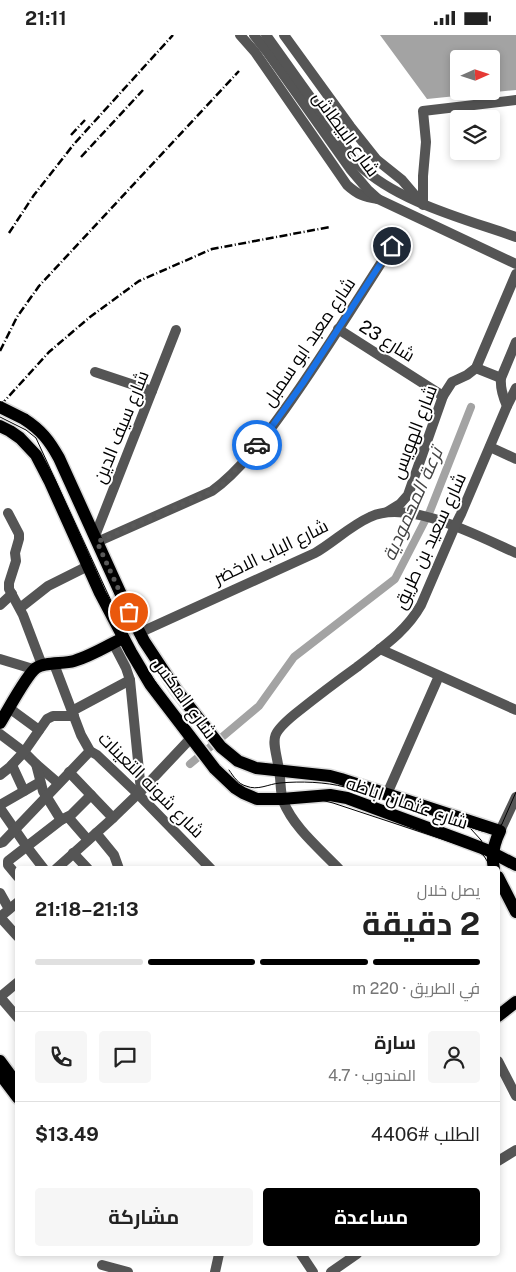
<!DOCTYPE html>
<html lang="ar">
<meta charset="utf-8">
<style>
:root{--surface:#fff;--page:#f6f6f6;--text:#222;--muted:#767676;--line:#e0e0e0;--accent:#000}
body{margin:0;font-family:"Public Sans",Cairo,sans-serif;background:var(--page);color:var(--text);direction:rtl;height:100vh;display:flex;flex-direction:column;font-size:19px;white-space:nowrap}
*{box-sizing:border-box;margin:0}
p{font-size:16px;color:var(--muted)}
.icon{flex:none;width:28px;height:28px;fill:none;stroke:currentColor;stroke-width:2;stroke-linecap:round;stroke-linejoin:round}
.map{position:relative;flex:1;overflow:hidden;direction:ltr}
.sheet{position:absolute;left:15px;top:831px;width:485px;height:390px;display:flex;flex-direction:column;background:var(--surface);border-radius:5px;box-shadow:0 2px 8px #0003;direction:rtl}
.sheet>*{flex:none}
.needle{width:32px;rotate:87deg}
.buttons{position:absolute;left:450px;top:15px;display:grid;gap:10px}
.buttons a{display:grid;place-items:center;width:50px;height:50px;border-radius:5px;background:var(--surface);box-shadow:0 2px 8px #0003;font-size:25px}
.pin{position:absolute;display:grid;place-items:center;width:42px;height:42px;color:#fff;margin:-21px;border:2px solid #fff;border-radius:50%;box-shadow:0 1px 5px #0007}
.courier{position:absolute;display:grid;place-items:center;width:50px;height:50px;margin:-25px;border:4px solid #1a73e8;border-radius:50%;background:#fff;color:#222;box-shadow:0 1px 6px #0007}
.headline em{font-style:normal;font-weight:700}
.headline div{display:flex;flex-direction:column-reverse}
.headline{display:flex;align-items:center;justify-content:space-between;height:85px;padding:0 20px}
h1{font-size:32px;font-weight:700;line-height:38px}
.bar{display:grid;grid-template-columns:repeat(4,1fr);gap:8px 5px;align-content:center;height:60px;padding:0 20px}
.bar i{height:6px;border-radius:4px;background:var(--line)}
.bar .selected{background:var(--accent)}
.bar p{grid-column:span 4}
.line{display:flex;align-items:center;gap:12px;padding:0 20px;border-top:1px solid var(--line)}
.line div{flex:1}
.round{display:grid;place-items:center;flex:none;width:52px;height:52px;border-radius:5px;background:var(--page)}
.primary-button{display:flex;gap:10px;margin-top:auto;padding:10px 20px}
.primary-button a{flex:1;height:58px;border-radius:5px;background:var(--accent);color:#fff;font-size:20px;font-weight:700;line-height:58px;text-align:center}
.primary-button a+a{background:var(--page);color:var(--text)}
.status{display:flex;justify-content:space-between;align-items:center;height:35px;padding:0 25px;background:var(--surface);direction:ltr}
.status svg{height:14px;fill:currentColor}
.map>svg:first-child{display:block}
.water{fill:#a3a3a3;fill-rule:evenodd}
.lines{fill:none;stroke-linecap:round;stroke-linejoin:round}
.canal{stroke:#a3a3a3;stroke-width:8}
.major-casing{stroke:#dbdbdb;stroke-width:15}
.minor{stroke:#555;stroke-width:10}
.major{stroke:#000;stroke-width:12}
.tram{stroke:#000;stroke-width:1}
.rail{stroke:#000;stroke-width:2.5;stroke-dasharray:8 2.5 1 2.5;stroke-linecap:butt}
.major-bridge-casing{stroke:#dbdbdb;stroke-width:15;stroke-linecap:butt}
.major-bridge{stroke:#000;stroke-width:12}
.done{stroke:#595959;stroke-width:5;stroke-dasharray:0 9}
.route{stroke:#1a73e8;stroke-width:6}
.labels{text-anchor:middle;stroke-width:4;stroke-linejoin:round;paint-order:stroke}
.street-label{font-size:18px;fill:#000;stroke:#fff}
.water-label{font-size:19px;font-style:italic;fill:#444;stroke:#fff}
</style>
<div class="status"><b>21:11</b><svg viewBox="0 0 49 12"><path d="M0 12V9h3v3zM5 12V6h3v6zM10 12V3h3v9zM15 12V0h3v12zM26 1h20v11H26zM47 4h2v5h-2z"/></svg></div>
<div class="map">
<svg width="516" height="1237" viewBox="0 0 516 1237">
<rect width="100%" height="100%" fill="#fff"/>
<path class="water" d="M380 0H516V55L427 64ZM459 24H491V56H459Z"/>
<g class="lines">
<path class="canal" d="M190 729 259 671 294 622 395 544 430 476 471 372"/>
<defs>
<g id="major">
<path d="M24 384C41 395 49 405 59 423L129 577 144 606 177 656 221 712 238 726 256 733 330 741 341 744 500 796C494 808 491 820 494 834"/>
<path d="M0 391 10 396 20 403 36 420 50 447 100 558 131 617 150 649 215 734 235 753 243 758 257 764H282L330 760 347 763 466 807 487 815 516 830"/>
<path d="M0 688C7 677 27 639 36 633 44 627 63 629 74 626 91 621 107 611 123 603"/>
<path d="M498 842 516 877"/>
<path d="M498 981 516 967"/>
<path d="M0 1026 14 1045"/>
<path d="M0 1039 18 1063"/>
</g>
</defs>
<use href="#major" class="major-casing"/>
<g class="minor">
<path d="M240 0 255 17 347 150C358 160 364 162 378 164"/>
<path d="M254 0 268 18 351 135 368 155 378 164 516 229"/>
<path d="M266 0 358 129C397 167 465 184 516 202"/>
<path d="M284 0 350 91 377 125 402 145 419 165"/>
<path d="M423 170V141L426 107 423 76 516 65"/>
<path d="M338 294 443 361"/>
<path d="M476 333 501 343"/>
<path d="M95 337 152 356"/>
<path d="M507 371C503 362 500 353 501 343L516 307"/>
<path d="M490 412 516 424"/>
<path d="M387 477 400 469 408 460 443 361 452 347 467 340 476 333 516 239"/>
<path d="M8 478 19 499V504L15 518 16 526 9 548V554L23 580 42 630"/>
<path d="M95 501 176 295"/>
<path d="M97 507 212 456C240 436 265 402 285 374 323 321 357 265 392 211"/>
<path d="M0 570 12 559"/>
<path d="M20 573 48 551 88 531"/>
<path d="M139 598 315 518C334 507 350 491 370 482 408 463 480 502 516 518"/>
<path d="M380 614 516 675"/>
<path d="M0 624 33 634"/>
<path d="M54 629 81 700 90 716 97 720 138 759 211 834"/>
<path d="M9 673 39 695"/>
<path d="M72 676 130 645"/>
<path d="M0 699 24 717 36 729 58 748"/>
<path d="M36 729 43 756 61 785"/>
<path d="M12 730 24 756"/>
<path d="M69 737 113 783"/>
<path d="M0 740 10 732 24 717 47 684 53 681H74"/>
<path d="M141 756 191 703"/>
<path d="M387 759 439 641"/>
<path d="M0 770 40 747"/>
<path d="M0 773 27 812 44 834"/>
<path d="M68 782 88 805"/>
<path d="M500 796 516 762"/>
<path d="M96 798 114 820 119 834"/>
<path d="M0 808 3 807 90 716"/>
<path d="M73 818 88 834"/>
<path d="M56 834 113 783 141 756 130 645 126 633 113 608"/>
<path d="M339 834C319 813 294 793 283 766 280 756 281 745 279 735 274 703 267 702 295 679 315 663 336 647 357 632 381 613 406 597 421 570L455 491 461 479 507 371 516 353"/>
<path d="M18 842 8 830V826L61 785 71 780 91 760"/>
<path d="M0 858 9 874"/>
<path d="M0 882 18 902"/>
<path d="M0 882 18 867"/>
<path d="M0 962 18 983"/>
<path d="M0 962 18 947"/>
<path d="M498 1026 516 1061"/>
<path d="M498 1126 516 1115"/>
<path d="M301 1219 313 1237"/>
<path d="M102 1230 128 1237"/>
<path d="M215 1237 219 1219"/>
<path d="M331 1237 357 1219"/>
</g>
<use href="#major" class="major"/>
<g class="tram">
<path d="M0 382 26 395 36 403 130 607 142 627 173 673 240 761 254 765 261 766 321 765 333 768 478 816 484 821 492 834"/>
<path d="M229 735C234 742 238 749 246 751 258 756 268 749 280 748 301 746 325 747 345 752L482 796C490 796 495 795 502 789"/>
<path d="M471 794 481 805 490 823"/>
<path d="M491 831V817L494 802 502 789 516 757"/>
<path d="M498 838 516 874"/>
</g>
<g class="rail">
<path d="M71 100 85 85"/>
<path d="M81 122 143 55"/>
<path d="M9 198 34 160 74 109 173 0"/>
<path d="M0 316 17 282 39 251 239 36"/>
<path d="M0 371 49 317 90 282 139 246 212 214 330 192"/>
</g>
<defs>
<path id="major-bridge" d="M0 372 24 384"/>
</defs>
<use href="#major-bridge" class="major-bridge-casing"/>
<use href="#major-bridge" class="major-bridge"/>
</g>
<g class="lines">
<path class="done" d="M129 577 97 507 212 456 224 448 257 410"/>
<path class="route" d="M257 410 268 397 303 348 392 211"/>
</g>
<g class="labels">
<g class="street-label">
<text transform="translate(346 99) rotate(54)" y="6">شارع البيطاش</text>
<text transform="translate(387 306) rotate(32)" y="6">شارع 23</text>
<text transform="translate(309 307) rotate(-56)" y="6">شارع معبد ابو سمبل</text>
<text transform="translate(121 392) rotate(-68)" y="6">شارع سيف الدين</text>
<text transform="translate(414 397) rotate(-69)" y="6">شارع الهويس</text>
<text transform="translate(430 506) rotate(-65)" y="6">شارع سعيد بن طريق</text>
<text transform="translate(271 517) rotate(-26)" y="6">شارع الباب الاخضر</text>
<text transform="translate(184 663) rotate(54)" y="6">شارع المكس</text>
<text transform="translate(151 750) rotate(45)" y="6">شارع شونه التعينات</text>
<text transform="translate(407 768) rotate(19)" y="6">شارع عثمان اباظه</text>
</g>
<g class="water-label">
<text transform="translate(412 469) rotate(-66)" y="7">ترعة المحمودية</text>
</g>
</g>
</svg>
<div class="buttons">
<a><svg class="needle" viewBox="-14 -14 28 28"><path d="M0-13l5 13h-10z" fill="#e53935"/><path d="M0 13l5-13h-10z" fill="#767676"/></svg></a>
<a><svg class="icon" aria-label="layers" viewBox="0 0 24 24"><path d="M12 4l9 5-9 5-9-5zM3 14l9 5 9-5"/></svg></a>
</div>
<div class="pin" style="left:129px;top:577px;background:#ea580c"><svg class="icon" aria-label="bag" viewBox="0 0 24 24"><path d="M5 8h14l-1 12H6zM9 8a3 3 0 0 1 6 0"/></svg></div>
<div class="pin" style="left:392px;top:211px;background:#1f2937"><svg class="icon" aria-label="home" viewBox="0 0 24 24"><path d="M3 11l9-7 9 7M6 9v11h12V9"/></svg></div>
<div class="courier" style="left:257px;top:410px"><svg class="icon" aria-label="car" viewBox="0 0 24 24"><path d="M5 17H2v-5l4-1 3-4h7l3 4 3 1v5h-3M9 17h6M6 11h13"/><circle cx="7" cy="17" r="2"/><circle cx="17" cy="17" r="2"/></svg></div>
<section class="sheet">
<div class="headline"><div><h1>2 دقيقة</h1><p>يصل خلال</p></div><em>21:13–21:18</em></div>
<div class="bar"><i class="selected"></i><i class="selected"></i><i class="selected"></i><i></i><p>في الطريق · 220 m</p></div>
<div class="line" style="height:90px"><a class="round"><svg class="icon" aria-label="person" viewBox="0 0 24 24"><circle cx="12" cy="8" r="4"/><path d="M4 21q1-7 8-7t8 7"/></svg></a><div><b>سارة</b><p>المندوب · 4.7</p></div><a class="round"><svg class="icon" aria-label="chat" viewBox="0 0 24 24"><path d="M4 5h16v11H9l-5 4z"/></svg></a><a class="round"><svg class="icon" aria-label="phone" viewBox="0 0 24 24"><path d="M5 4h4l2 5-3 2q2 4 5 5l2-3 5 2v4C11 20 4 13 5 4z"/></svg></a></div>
<div class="line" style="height:65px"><div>الطلب #4406</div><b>$13.49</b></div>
<div class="primary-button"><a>مساعدة</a><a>مشاركة</a></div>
</section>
</div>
